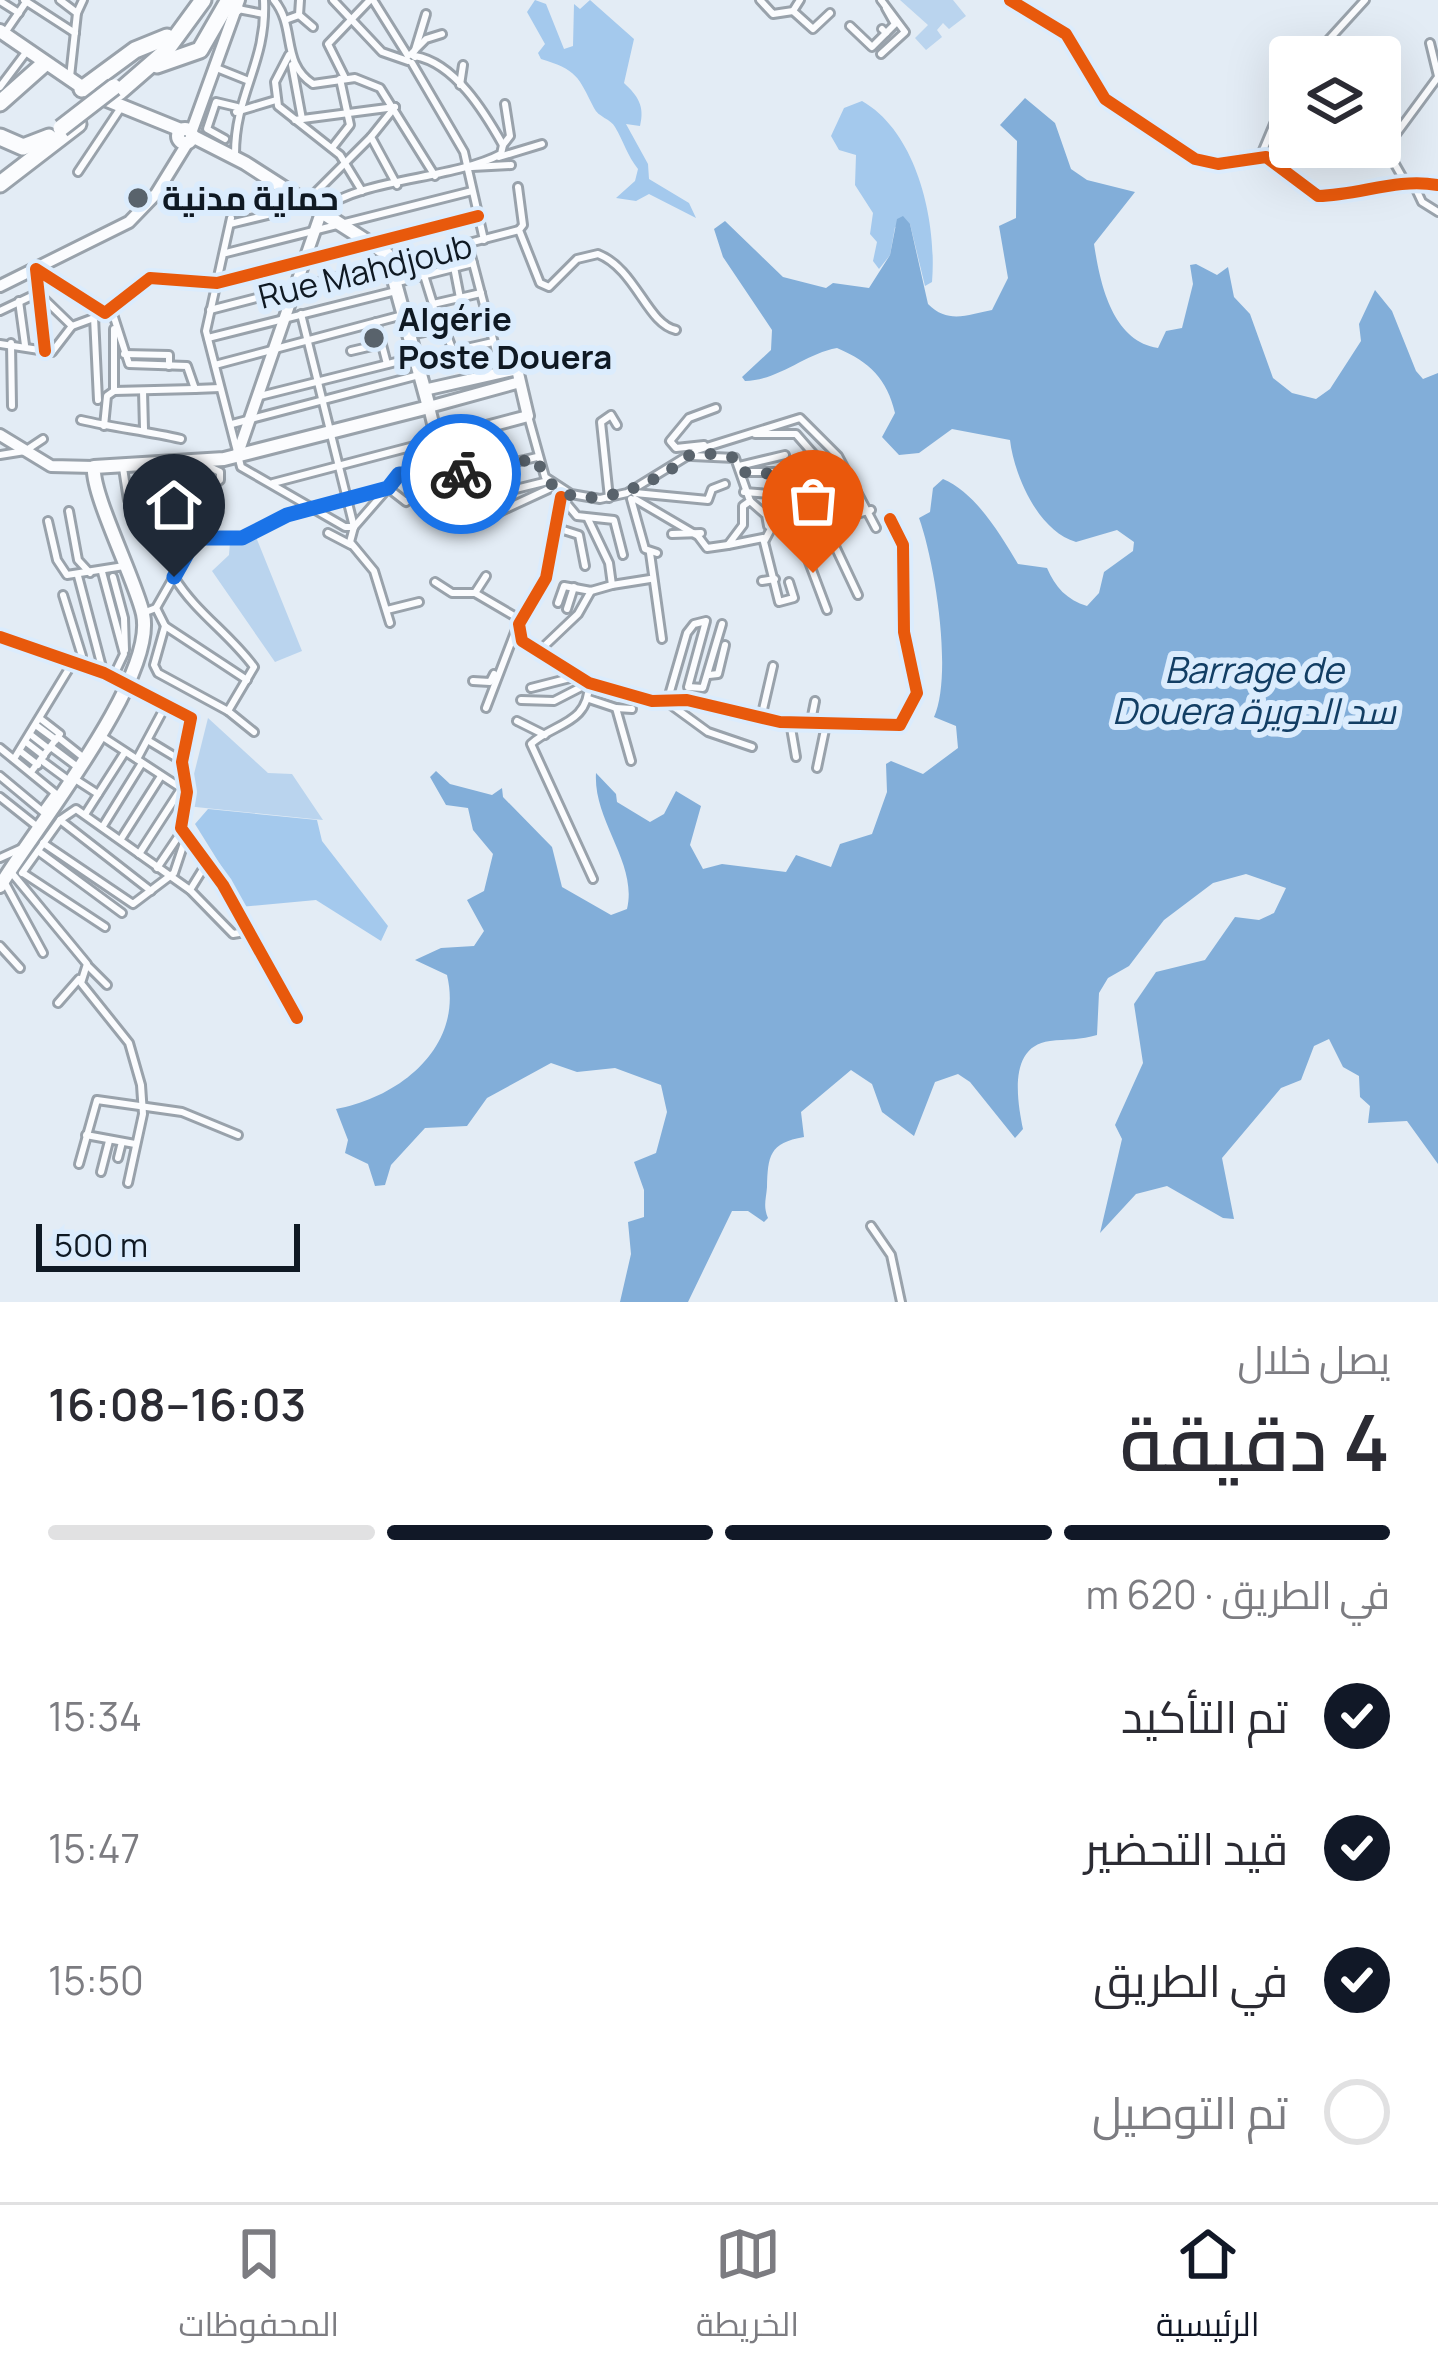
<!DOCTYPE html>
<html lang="ar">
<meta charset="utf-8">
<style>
:root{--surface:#fff;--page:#f7f7f7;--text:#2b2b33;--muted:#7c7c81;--line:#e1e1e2;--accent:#111827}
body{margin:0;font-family:Manrope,Cairo,sans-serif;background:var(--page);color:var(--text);direction:rtl;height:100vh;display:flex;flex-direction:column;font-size:45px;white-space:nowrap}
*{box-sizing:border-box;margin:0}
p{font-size:39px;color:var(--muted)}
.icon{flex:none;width:66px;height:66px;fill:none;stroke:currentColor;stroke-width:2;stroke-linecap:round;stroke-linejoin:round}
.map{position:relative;height:1302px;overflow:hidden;direction:ltr}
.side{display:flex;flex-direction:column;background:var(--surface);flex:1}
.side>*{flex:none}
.controls{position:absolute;left:1269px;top:36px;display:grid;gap:24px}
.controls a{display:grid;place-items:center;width:132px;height:132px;border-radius:12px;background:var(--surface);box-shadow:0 12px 48px #0002;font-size:60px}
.scale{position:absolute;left:36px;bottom:30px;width:264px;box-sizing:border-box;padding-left:12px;border:6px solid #0f1923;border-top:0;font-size:33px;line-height:42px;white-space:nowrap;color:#0f1923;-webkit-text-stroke:9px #dbecfd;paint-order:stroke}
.pin{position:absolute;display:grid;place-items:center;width:102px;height:102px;color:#fff;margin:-123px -51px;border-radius:50% 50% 50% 0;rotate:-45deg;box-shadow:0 0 12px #0007}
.pin .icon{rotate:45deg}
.courier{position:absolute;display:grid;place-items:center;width:120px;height:120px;margin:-60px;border:9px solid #1a73e8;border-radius:50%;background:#fff;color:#222;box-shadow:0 3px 15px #0007}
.overview em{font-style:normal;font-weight:600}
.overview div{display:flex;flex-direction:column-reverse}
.overview{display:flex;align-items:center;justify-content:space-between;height:204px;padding:0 48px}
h1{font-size:78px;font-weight:600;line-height:90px}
.bar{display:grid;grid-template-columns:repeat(4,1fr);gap:18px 12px;align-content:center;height:144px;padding:0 48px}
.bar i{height:15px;border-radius:9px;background:var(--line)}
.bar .current{background:var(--accent)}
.bar p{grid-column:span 4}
ol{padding:0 48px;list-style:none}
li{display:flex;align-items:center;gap:36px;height:132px}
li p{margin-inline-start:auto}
li .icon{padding:12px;border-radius:50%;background:var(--accent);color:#fff;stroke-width:4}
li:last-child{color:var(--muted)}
li i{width:66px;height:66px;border:6px solid var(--line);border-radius:50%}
.dock{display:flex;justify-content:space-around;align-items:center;height:168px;border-top:3px solid var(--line);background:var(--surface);font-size:33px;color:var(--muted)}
.dock a{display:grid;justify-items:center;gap:6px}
.dock .current{color:var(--accent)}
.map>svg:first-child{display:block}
.green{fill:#bad4ee}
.forest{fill:#a4c9ed}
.water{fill:#82aed9}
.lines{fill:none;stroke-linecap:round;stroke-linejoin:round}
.street-casing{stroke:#99a2ab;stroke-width:12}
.secondary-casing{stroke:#99a2ab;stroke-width:16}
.primary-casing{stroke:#99a2ab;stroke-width:18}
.highway-casing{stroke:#99a2ab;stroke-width:21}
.street{stroke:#fbfcfe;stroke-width:6}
.secondary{stroke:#fbfcfe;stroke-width:10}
.primary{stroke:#fbfcfe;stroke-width:12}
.highway{stroke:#fbfcfe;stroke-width:15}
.highway-bridge-casing{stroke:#99a2ab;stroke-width:21;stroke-linecap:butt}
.highway-bridge{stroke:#fbfcfe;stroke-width:15}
.cycleway-casing{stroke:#dbecfd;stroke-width:20}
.cycleway{stroke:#e8590c;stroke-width:12}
.done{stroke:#59636c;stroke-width:12;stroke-dasharray:0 21.6}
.route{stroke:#1a73e8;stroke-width:15}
.poi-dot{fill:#59636c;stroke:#dbecfd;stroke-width:4.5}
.labels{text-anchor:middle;stroke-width:12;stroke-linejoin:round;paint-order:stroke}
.poi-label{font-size:33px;font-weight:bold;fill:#0f1923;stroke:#dbecfd;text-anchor:start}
.street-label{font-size:33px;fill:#0f1923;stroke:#dbecfd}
.water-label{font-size:36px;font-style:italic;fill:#123e64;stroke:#dbecfd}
</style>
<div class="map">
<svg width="1438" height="1302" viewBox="0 0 1438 1302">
<rect width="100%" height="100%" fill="#e3ecf5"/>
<g class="green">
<path d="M900 0H953L966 16 949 29 943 23 937 30 942 37 926 50 915 38 928 25Z"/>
<path d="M256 537 302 651 275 662 212 571 229 555 230 542Z"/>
<path d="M208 718 268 773 292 774 323 820 186 806Z"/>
</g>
<g class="forest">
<path d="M535 0 546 4 564 49 573 46 574 4 580 9 590 0 634 39 624 83C638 96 645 106 640 126L626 124 648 164 649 179 689 203 696 218 649 194 636 201 616 198 635 181 638 169C627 155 624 142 615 127 611 119 598 117 594 108 578 76 577 70 541 59L538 53 545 44 527 12Z"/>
<path d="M862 101C918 133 937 223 932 282L925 286 910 224 895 227 890 255 879 269 873 261 877 242 870 234 873 213 855 185 856 155 839 150 831 136 844 108Z"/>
<path d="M208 809 317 820 322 841 388 926 381 941 316 900 240 907 236 890 195 824Z"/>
</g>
<path class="water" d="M1025 98 1055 123 1071 169 1087 180 1135 192 1094 244C1100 283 1112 341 1158 348L1166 331 1182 328 1193 284 1190 265 1196 264 1217 275 1228 267 1234 297 1250 314 1273 378 1292 393 1316 399 1330 389 1361 341 1359 324 1375 290 1392 311 1416 371 1423 379 1438 373V1164L1407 1121 1368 1123 1370 1106 1360 1097 1359 1076 1343 1067 1329 1039 1314 1046 1301 1080 1281 1088 1222 1158 1234 1219 1223 1218 1167 1186 1136 1194 1100 1233 1122 1139 1115 1125 1143 1063 1134 1004 1156 972 1205 960 1235 917 1259 920 1274 913 1286 888 1246 874 1213 883 1164 920 1129 966 1108 978 1099 993 1097 1035C1081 1040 1067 1039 1050 1041 1008 1046 1017 1100 1023 1129L1015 1138 970 1082 958 1074 935 1082 914 1136 882 1112 872 1084 851 1070 801 1112 804 1137C769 1143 768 1156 767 1187 766 1200 763 1206 768 1218L764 1222 748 1211H732L688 1302H620L631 1254 628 1222 644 1217V1190L634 1162 656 1153 667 1112 661 1085 615 1068 577 1072 551 1063 487 1098 467 1126 425 1128 391 1165 385 1185 375 1186 368 1164 345 1153 348 1140 336 1109C401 1097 464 1046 447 975L415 960 441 948 474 946 484 931 467 900 484 891 493 854 473 830 468 808 446 805 430 777 436 771 450 784 492 795 502 788 503 797 552 847 562 887 611 915 627 909C638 863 593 821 596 773L616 794 617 802 650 822 664 814 676 791 701 806 690 845 703 869 722 864 786 872 796 855 831 867 840 844 872 834 887 792 886 764 891 761 923 774 958 748 956 726 934 717C953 675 935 562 919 518L930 512 933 488 943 479C976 493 1000 534 1018 564L1047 568C1055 587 1067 600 1087 606L1099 593 1104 572 1133 551 1134 542 1117 530 1076 542C1038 531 1014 475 1010 440L952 429 919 453 899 455 882 437 895 413C887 379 870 362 837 348 804 354 780 380 745 381L742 377 771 350 772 330 723 257 714 229 725 221 783 277 826 288 833 283 869 288 890 255 897 219 903 216 910 224 928 304C949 325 969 314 992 310L1008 278 999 226 1016 218 1017 141 1000 125Z"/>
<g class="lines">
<defs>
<g id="street">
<path d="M24 0 75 33"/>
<path d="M60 0 77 13"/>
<path d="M274 0C297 28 280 62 313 84L355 78 380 88 435 176"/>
<path d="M333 0 382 52 408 61"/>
<path d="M373 0 408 56"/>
<path d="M760 0 773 14 793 11 800 0"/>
<path d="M0 1 19 13"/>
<path d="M238 9 264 14"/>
<path d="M793 11 813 29 830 13"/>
<path d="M299 15 313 27"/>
<path d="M288 19 299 15 300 0"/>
<path d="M850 26 872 47 886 33"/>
<path d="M882 29 886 33 895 24 886 8"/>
<path d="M4 34 26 2"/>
<path d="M1430 43 1438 76"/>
<path d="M415 50 426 14"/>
<path d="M881 54 905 32 881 0"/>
<path d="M289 55 275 82 278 106 340 155 362 191"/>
<path d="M415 57 411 54 426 39 442 34"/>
<path d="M1313 57 1365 0"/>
<path d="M412 63 464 152 484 240"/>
<path d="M292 65 302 119"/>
<path d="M214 67 249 81"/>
<path d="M70 77 77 13 83 0"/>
<path d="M345 78 328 44 370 0"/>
<path d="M460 85 463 65"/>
<path d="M0 87 27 51"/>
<path d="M395 107 371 137 397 185"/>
<path d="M236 112 276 100"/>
<path d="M295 120 395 107"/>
<path d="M1380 138 1404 180"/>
<path d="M225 139 207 129 216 102 237 107"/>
<path d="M503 145 510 136 505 104"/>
<path d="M332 148 350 125 340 79"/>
<path d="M1385 149 1438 77"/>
<path d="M235 154C235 93 267 63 264 0"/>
<path d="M1261 155 1290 86"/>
<path d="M499 157 542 144"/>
<path d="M472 167 511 165"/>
<path d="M78 172 120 109"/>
<path d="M1414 185 1422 202 1438 212"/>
<path d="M518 187 523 225 519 230 540 283 549 287 577 259 598 254C636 269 647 324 676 330"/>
<path d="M307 201 371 137"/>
<path d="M324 209C360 179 454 179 501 154L503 145C485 113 455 63 415 56"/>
<path d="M231 218 206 331 241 467 345 527H354"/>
<path d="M230 224 309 205"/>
<path d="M468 244 501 370"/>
<path d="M226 253 472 191"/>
<path d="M418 256 433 304"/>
<path d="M454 267 460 298"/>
<path d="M398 282 473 263"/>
<path d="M19 301 25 345"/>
<path d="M210 310 519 230"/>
<path d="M0 311 38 293 72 326"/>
<path d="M112 311 129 364 187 366 195 389 220 388"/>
<path d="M301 314 354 527 350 542 374 571 390 623"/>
<path d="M94 317 98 400"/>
<path d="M376 322 387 364"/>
<path d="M114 329V391"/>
<path d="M439 329 445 330 453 351 493 342"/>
<path d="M411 335 439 329 433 304 481 293"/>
<path d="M208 338 396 291"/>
<path d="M11 343 12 406"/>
<path d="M0 344 52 352 72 326 102 315"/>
<path d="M45 351 36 269 105 313 150 278 217 283 478 216"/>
<path d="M351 351 381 344"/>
<path d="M124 354 169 355V366"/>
<path d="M215 365 403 315"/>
<path d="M143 391 144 429"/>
<path d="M256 397 412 358"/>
<path d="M528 416 545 477 571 494 600 499 627 493 697 450 800 418 838 456 876 528"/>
<path d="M81 420C115 428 147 431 181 439"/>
<path d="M232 424 419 375"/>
<path d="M104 426 107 396 114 391 195 389"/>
<path d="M755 434H796L830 473"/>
<path d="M451 437 460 475"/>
<path d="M421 444 427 474"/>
<path d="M704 445 676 448 670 441 689 418 716 408"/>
<path d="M0 455 25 451 43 439"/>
<path d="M692 456 735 458 750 501 743 506V525L728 545 763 538 779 602 794 598 789 582"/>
<path d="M169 463 175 511"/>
<path d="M201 463 220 472V480L179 508 176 516 196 538 219 512"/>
<path d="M739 466 785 455"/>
<path d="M141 467 145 482 169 481"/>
<path d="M123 468 128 500"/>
<path d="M743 472H774L782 495"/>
<path d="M472 473 475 523"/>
<path d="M273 483 437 440"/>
<path d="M744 492 782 495 810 527 871 510"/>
<path d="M635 493 708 500 712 489 725 484"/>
<path d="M495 494 548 481"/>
<path d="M561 497 546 578 519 624 522 641 589 683 652 701 687 700 780 722 900 725 917 693 904 632 903 545 890 519"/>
<path d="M562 498 577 516 614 520 623 555"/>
<path d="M609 498 601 422 611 415 617 425"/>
<path d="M631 499 645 549 657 553"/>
<path d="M635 499 698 536 707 548 728 545"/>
<path d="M750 501 766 515 768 526"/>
<path d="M797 509 830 484"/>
<path d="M69 511 78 560 90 573"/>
<path d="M486 518 553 487"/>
<path d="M48 521 57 560 67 575 124 566"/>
<path d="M825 525 858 595"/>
<path d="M354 527 388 488 406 502 416 493"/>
<path d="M810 527 798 533 827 610"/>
<path d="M557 528 579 535 585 566"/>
<path d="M328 533 351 545"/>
<path d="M672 534 701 533"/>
<path d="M765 540 774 523"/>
<path d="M650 553 662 639"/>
<path d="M102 572 124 654 113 677"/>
<path d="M78 576 103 671"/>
<path d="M113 577 124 618 125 650"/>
<path d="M174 577C196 613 229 633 254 667L228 711"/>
<path d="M762 581 775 579"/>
<path d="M435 582 452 593H475L521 620"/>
<path d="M612 585 650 579"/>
<path d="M475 593 486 576"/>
<path d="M63 595 82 656"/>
<path d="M558 603 564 586 591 591 612 585 609 563 588 519"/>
<path d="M156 608 165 626 247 680"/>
<path d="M567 609 574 587"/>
<path d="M387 610 419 602"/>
<path d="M143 613 156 608 196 538H242L287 516 388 488 399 474 460 475 537 457"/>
<path d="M722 624 703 688 688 687 706 621 694 624 687 633 667 702 708 732 752 747"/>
<path d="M165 626 154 665 158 673 228 711 254 732"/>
<path d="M0 637 104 673 191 718 182 762 187 792 181 828 223 885 297 1018"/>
<path d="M537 653 578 614 591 591"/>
<path d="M709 675 718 674 725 645"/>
<path d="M473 681 490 682 494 674"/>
<path d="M589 683C589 725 553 723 531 744L593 879"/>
<path d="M531 688 574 677"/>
<path d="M589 699 616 708 631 761"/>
<path d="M521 700 554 701 589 683"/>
<path d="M486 708 517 627"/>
<path d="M616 708 632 709"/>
<path d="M761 718 773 666"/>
<path d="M517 721 545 735"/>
<path d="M811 721 815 701"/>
<path d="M790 722 796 757"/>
<path d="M37 726 56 740"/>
<path d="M31 735 49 749"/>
<path d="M103 737 187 792"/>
<path d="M59 738 84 758"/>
<path d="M149 741 182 761"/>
<path d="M26 742 44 756"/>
<path d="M51 747 79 768"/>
<path d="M0 748 55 793 42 811 0 776"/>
<path d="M20 751 38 765"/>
<path d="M14 759 73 662"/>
<path d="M137 759 166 705"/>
<path d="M41 760 68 780"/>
<path d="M817 768 827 720"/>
<path d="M31 772 60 734 42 720"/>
<path d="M78 781 98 794"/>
<path d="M0 797 39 828"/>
<path d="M86 813 125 752"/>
<path d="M60 820 151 891"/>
<path d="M103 826 142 763"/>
<path d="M121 839 161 776"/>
<path d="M43 843 133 904 174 873 186 837"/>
<path d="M38 851 122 913"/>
<path d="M139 854 181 789"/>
<path d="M0 858 20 849"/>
<path d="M157 868 182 831"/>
<path d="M11 872 87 964 81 983 129 1043 141 1085 143 1114 128 1183"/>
<path d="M22 873 60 820 76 809 190 890 233 934 245 932"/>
<path d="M23 873 105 927"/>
<path d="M5 883 43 953"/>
<path d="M190 890 208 861"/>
<path d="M0 946 20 968"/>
<path d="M89 967 107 985"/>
<path d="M58 1003 79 979"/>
<path d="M86 1135 135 1144"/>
<path d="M118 1158 122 1142"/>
<path d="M79 1164 97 1100 182 1112 238 1135"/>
<path d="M101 1172 109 1141"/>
<path d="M871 1226 891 1255 901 1302"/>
</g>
<g id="secondary">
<path d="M1010 0 1066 34 1105 99 1195 159 1218 164 1266 157 1318 196C1361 195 1395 178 1438 185"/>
<path d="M191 133 239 0"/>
<path d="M0 286 129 222 156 194 188 142"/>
<path d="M424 390 517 369 528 416 437 440 429 407 520 382"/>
<path d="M0 435 51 466 94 467"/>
<path d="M237 456 322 210"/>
</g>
<g id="primary">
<path d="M0 31 92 94 181 130"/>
<circle cx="185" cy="136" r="7"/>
<path d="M0 886C35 828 157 678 143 614 135 579 91 493 94 467L224 459 429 407 387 254 245 163 192 136"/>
</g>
<g id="highway">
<path d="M157 65 200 50 226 5 235 8"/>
<path d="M82 89 135 50 167 37"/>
<path d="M119 92 165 52 203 0"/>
<path d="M0 103 44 64"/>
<path d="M0 137 23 147 49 137"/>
<path d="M0 184 78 124"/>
</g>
</defs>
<use href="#street" class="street-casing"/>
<use href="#secondary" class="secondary-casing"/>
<use href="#primary" class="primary-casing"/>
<use href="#highway" class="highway-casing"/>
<use href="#street" class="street"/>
<use href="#secondary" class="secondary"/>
<use href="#primary" class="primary"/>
<use href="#highway" class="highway"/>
<defs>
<path id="highway-bridge" d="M61 128 114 87"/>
</defs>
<use href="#highway-bridge" class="highway-bridge-casing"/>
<use href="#highway-bridge" class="highway-bridge"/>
<defs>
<g id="cycleway">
<path d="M1010 0 1066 34 1105 99 1195 159 1218 164 1266 157 1318 196C1361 195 1395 178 1438 185"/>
<path d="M45 351 36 269 105 313 150 278 217 283 478 216"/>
<path d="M561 497 546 578 519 624 522 641 589 683 652 701 687 700 780 722 900 725 917 693 904 632 903 545 890 519"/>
<path d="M0 637 104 673 191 718 182 762 187 792 181 828 223 885 297 1018"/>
</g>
</defs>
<use href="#cycleway" class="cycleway-casing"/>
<use href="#cycleway" class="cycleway"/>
</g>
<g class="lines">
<path class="done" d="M461 474 537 458C556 524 634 493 673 468 679 465 682 458 688 456 701 451 722 455 735 458L743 472 776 474 782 495 810 526 798 533 813 573"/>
<path class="route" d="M174 577 196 538H242L287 515 388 488 399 474H461"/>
</g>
<g class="poi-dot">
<circle cx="138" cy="198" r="12"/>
<circle cx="374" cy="338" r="12"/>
</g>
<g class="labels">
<g class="poi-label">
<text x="162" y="210">حماية مدنية</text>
<text x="398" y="331">Algérie<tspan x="398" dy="38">Poste Douera</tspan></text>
</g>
<g class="street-label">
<text transform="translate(365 271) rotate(-14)" y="12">Rue Mahdjoub</text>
</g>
<g class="water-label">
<text x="1254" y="683">Barrage de<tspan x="1254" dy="41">Douera سد الدويرة</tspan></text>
</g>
</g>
</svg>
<div class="controls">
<a><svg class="icon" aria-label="layers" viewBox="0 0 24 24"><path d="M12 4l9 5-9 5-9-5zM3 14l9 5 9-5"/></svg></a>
</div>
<div class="scale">500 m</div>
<div class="pin" style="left:813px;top:573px;background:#ea580c"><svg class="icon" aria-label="bag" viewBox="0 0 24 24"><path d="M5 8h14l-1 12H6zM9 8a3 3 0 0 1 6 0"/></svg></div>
<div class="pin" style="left:174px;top:577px;background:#1f2937"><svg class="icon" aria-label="home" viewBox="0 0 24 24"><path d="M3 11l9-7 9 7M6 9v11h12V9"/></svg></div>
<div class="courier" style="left:461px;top:474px"><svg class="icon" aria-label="bike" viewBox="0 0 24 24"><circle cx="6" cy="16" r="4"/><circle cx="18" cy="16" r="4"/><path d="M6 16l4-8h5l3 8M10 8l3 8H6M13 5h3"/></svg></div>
</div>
<section class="side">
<div class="overview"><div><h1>4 دقيقة</h1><p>يصل خلال</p></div><em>16:03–16:08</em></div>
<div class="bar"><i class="current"></i><i class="current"></i><i class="current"></i><i></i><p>في الطريق · 620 m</p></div>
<ol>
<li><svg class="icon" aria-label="check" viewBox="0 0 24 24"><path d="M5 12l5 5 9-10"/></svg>تم التأكيد<p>15:34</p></li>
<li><svg class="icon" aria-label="check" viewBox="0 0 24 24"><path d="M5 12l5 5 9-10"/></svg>قيد التحضير<p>15:47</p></li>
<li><svg class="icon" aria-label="check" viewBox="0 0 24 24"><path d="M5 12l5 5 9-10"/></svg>في الطريق<p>15:50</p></li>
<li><i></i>تم التوصيل</li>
</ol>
</section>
<nav class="dock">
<a class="current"><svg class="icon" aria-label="home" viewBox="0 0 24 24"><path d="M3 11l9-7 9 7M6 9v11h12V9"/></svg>الرئيسية</a>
<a><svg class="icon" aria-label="map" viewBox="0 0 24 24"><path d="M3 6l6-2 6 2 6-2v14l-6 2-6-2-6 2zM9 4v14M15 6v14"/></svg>الخريطة</a>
<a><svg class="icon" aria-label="saved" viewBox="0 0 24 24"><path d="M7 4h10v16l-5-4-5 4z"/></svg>المحفوظات</a>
</nav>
